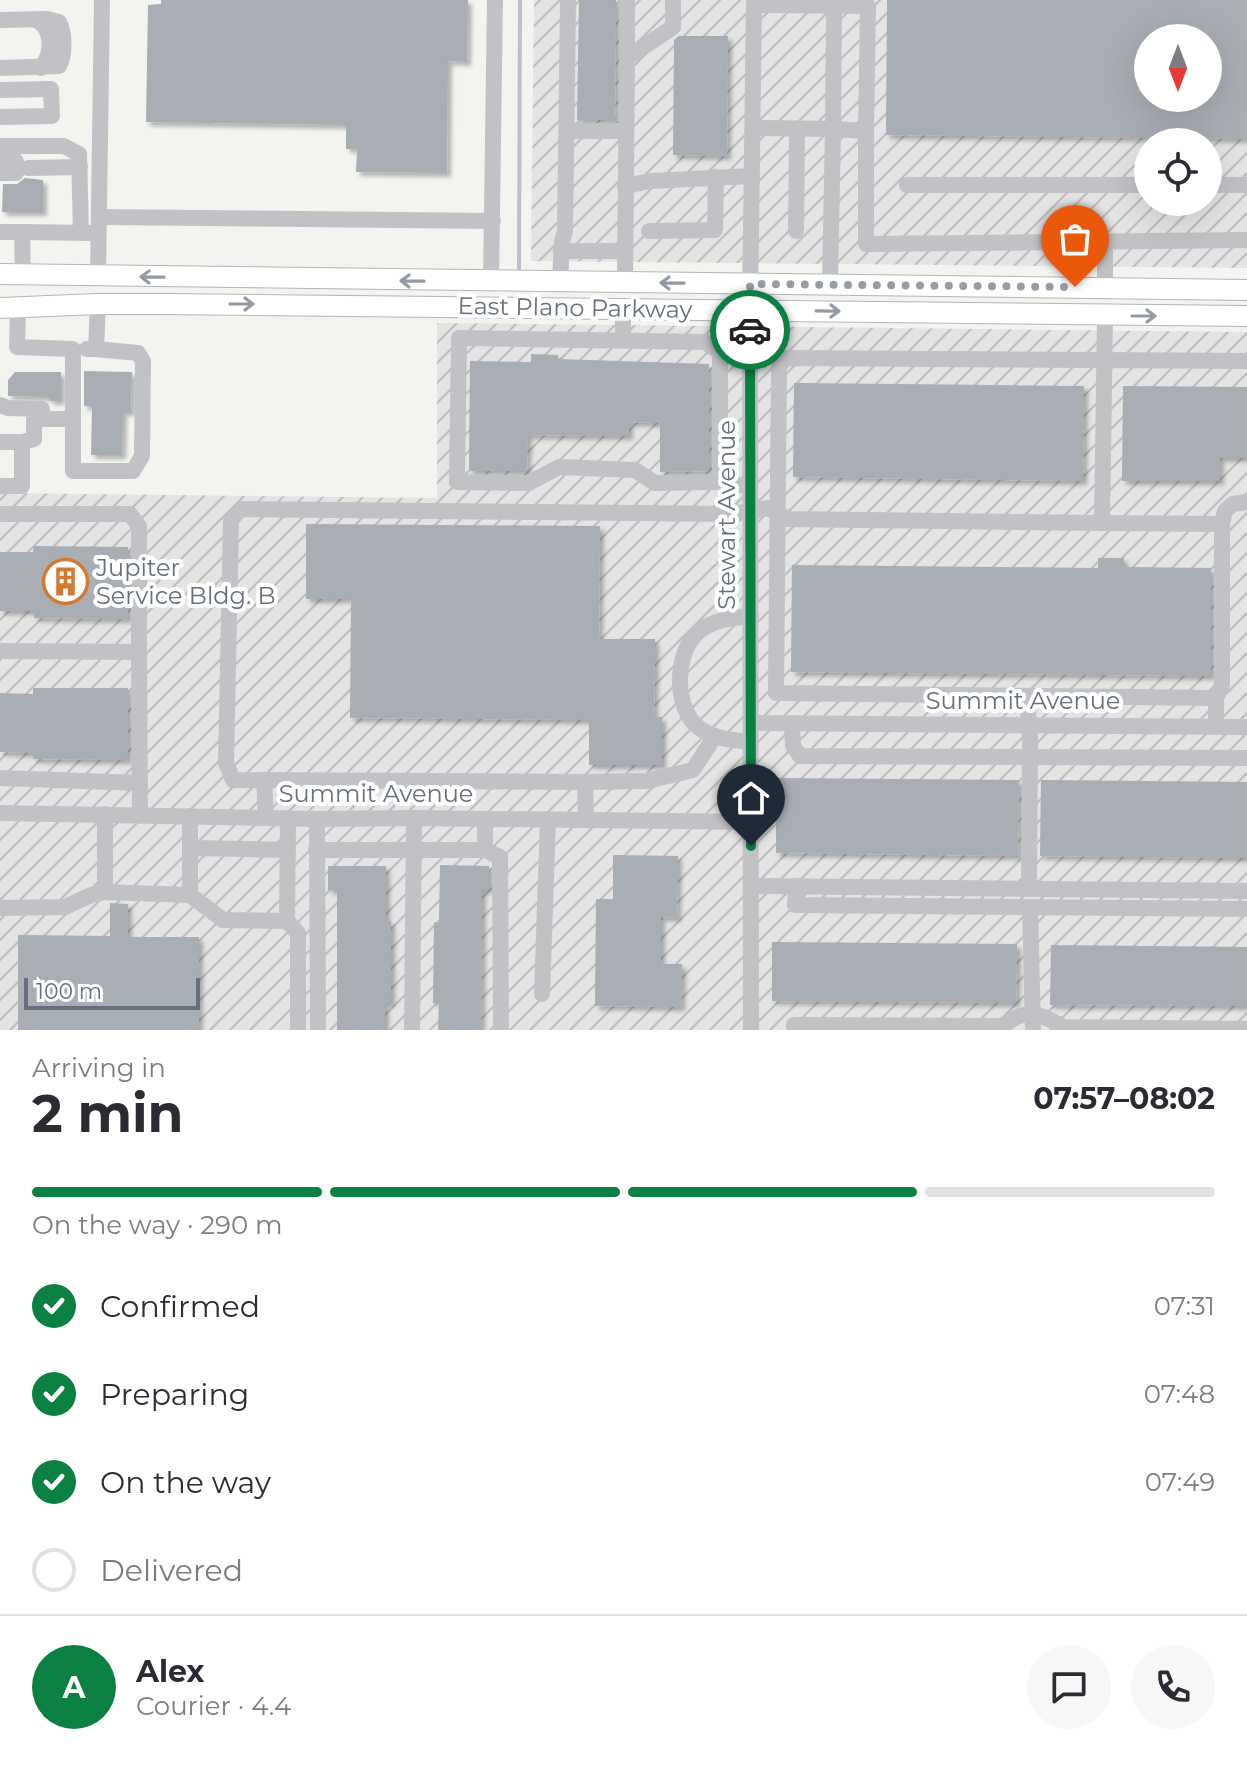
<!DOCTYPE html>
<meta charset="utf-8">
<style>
:root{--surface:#fff;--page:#f7f7f7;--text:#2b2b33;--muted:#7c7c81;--line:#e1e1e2;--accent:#0b8043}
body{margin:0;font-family:Montserrat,sans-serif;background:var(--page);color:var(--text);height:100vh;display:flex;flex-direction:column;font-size:30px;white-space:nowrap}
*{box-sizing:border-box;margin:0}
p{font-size:26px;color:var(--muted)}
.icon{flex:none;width:44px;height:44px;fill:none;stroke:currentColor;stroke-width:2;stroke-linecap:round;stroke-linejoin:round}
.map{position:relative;height:1030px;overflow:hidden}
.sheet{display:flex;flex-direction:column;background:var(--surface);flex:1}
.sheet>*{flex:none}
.needle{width:52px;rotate:180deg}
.fabs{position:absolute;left:1134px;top:24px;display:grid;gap:16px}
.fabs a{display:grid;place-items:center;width:88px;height:88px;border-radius:50%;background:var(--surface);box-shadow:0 8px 32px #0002;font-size:40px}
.scale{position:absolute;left:24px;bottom:20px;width:176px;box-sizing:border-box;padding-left:8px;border:4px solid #666e7f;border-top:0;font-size:22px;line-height:28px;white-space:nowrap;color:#666e7f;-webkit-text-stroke:6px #fff;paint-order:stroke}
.pin{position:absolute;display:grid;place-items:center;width:68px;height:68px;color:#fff;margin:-82px -34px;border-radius:50% 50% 50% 0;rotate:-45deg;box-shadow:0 0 8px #0007}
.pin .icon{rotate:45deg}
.courier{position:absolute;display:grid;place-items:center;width:80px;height:80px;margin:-40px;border:6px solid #0b8043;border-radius:50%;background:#fff;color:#222;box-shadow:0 2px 10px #0007}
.overview em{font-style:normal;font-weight:700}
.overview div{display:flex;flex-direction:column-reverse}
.overview{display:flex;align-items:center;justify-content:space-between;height:136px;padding:0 32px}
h1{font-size:52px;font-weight:700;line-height:60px}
.bar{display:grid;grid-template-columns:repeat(4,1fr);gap:12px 8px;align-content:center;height:96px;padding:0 32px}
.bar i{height:10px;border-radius:6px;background:var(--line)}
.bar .selected{background:var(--accent)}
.bar p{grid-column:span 4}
.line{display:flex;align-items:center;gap:20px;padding:0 32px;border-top:2px solid var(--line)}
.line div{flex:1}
.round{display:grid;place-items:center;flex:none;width:84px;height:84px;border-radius:42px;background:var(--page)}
ol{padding:0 32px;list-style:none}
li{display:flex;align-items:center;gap:24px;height:88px}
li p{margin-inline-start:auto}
li .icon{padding:8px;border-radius:50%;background:var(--accent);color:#fff;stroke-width:4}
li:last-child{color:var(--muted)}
li i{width:44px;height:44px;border:4px solid var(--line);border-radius:50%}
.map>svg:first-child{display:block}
.industrial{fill:url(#industrial-furrows);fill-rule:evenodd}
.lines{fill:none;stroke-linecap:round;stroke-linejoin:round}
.stream{stroke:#bac1c8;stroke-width:4}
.building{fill:#a9adb4;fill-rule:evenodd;filter:url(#shadow)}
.major-casing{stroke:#b3b5b9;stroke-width:22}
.minor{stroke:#c0c2c6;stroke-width:16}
.major{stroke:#fff;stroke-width:20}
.oneway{stroke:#949aa5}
.done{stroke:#979da7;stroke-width:8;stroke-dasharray:0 14.4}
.route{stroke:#0b8043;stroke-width:10}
.labels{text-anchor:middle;stroke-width:8;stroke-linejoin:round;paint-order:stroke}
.street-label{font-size:24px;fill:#666e7f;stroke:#fff}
.poi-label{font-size:24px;fill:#666e7f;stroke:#fff;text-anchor:start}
</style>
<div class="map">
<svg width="1247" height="1030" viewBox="0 0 1247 1030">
<defs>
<pattern id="industrial-furrows" width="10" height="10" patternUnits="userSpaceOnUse" patternTransform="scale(2)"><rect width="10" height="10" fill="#e4e4e4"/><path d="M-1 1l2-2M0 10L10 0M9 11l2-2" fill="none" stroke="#bdbdbe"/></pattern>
<filter id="shadow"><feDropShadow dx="4" dy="4" stdDeviation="2" flood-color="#0004"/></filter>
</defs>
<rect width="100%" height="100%" fill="#f3f4f0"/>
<g class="industrial">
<path d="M534 0H1247V268L531 261ZM1148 38H1208V98H1148ZM1148 142H1208V202H1148Z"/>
<path d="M437 323 1247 332V1030H0V493L437 498Z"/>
</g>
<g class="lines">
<path class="stream" d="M519 269 520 0"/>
</g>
<g class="building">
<path d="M161 0H468L467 62 448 61 447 173 356 172 357 149H346V125L146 122 148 5 161 4Z"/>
<path d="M579 0H616L615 120H577Z"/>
<path d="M887 0H1247V139L886 135ZM1148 38H1208V98H1148Z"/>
<path d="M679 36H728L727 156 673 155 674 40Z"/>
<path d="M25 178 43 180V212H2L3 184H17Z"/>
<path d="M531 354 558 355V359L709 364V471L660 472V423L629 422V436L528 435 527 471H469L470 361 531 362Z"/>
<path d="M84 371 132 372 131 412H123L122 455H91L92 407 84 406Z"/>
<path d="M15 372H61V401H50V397L8 396V380Z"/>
<path d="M794 383 1084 386 1083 481 793 477Z"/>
<path d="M1123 386 1247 387V458H1220V481H1122Z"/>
<path d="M306 524 600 526 599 639H655L654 717H662V765H589V720L350 718 351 599H306Z"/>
<path d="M34 546 128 547V619L34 618V611H0V552H33Z"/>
<path d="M1098 558H1124V567L1211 568V676L791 672 792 565 1098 568Z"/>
<path d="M33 688H128V760L33 759V753L0 752V693L33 694Z"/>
<path d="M776 778 1019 780 1018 856 776 853Z"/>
<path d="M1041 780 1247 782V858L1040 856Z"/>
<path d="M613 855 678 856 677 918 661 917V964H682L681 1007 595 1006 596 899H613Z"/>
<path d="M440 865 489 866V890H482L481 1030H438L439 1003H433L434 922 439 923Z"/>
<path d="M328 866H386V921H391V1003H385V1030H337V890H328Z"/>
<path d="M110 903 128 904V937H199V1030H18V935L110 936Z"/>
<path d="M772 942 1017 944 1016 1003 772 1001Z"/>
<path d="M1051 945 1247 947V1006L1050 1005Z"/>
</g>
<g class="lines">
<defs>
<g id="major">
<path d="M0 274 1247 290"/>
<path d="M0 308 98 304H164L1247 316"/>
</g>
</defs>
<use href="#major" class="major-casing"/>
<g class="minor">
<path d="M754 5 868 6 866 131 833 129 830 284"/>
<path d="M0 20 47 19 59 22C65 33 65 56 59 66L0 68"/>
<path d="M36 20C53 28 53 53 41 68"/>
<path d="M627 58V0"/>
<path d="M0 90 51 89 52 116 0 117"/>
<path d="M753 128 833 129 834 0"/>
<path d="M567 131H626"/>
<path d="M866 131V244L1247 240"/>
<path d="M0 146H64L79 154 81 233"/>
<path d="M0 162 16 161"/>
<path d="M28 168 80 167"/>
<path d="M0 173H16"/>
<path d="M907 185H1148"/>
<path d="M1208 185H1247"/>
<path d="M625 186 650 181 752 176"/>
<path d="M100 217 493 221"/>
<path d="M649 231 715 230 716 177"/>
<path d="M796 231 797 129"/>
<path d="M0 232H22"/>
<path d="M1105 243V287"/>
<path d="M561 251H625"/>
<path d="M23 274 22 232 90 233"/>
<path d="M98 276 102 0"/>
<path d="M491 282 495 0"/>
<path d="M560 282 562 242 565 231 568 0"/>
<path d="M625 283 627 58 673 27V0"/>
<path d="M18 306 17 347 73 349V419H34V439L22 442"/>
<path d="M459 338 705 342 720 352V482L655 483 635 470 559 467 529 483 457 482Z"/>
<path d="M623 340V309"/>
<path d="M87 349H96L98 304"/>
<path d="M0 405 8 408 42 409V416"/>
<path d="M73 419V471H133L142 456 143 361 138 353 96 349"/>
<path d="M0 442H22V486H0"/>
<path d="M720 482 729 485H750"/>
<path d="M0 514H130L139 526V652"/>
<path d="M1102 523 1222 524"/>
<path d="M751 616C734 617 712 620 698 632 675 652 673 707 698 727 713 739 733 740 751 742"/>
<path d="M0 651 139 652 140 814"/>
<path d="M1027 696 1030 739 1029 888"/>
<path d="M1216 698 776 693 779 366 786 358 1247 361"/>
<path d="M751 723 1247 727"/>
<path d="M792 723 793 746 800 756 1247 758"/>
<path d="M1216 726V698L1222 685V524L1225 511 1233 504 1247 502"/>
<path d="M0 778 140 783"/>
<path d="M264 780 266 818"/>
<path d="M585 782 647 781 693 770 715 736"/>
<path d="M0 813 317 819 414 818 752 822"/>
<path d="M190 816V895"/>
<path d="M288 818 287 921 298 933V1030"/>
<path d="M317 819 318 1030"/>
<path d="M485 819V850L500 857 501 1030"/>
<path d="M586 820 585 782 233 780 226 763 231 519 241 509 733 514 768 508 788 519 1102 523 1105 316"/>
<path d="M190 848 288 850"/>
<path d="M316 850H485"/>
<path d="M751 886 1247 891"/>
<path d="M796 886 795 905 1247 909"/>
<path d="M105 892V814"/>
<path d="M1030 907 1033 1030"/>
<path d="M0 908 65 907 91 895 105 892 190 895 223 920 287 921"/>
<path d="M542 994 548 819"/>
<path d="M412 1030 414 818"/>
<path d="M751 1030 750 309 754 0"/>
<path d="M794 1030V1025L1002 1026C1026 1008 1039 1012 1063 1027L1247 1029"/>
</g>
<use href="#major" class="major"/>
</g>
<defs><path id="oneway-shaft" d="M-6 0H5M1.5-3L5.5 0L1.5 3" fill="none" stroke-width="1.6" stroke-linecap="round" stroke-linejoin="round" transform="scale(2)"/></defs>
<g class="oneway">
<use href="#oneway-shaft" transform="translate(152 277) rotate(-179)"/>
<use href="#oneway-shaft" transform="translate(412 281) rotate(-179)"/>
<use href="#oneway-shaft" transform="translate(672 283) rotate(-179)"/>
<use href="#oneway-shaft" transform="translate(242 304)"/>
<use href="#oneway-shaft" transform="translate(828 311) rotate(1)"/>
<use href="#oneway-shaft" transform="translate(1144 316)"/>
</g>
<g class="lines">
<path class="done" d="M750 330V284L1075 287"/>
<path class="route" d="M750 330 751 846"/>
</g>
<defs>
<symbol id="building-ring" viewBox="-11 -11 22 22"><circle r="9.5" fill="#fff" stroke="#d27a32" stroke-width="1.5"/><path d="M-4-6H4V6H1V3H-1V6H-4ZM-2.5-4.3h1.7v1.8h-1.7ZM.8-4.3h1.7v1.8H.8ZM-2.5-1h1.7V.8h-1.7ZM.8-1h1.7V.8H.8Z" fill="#d27a32"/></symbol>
</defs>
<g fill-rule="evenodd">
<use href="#building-ring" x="40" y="556" width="51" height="51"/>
</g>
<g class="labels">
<g class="street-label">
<text transform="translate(575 308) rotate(1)" y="8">East Plano Parkway</text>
<text transform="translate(727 515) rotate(-90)" y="8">Stewart Avenue</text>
<text x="1023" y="709">Summit Avenue</text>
<text x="376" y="802">Summit Avenue</text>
</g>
<g class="poi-label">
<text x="96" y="576">Jupiter<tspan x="96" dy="28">Service Bldg. B</tspan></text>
</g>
</g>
</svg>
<div class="fabs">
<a><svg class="needle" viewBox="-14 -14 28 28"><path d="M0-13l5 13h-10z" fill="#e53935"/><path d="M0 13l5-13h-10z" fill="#7c7c81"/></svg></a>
<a><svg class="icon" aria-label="locate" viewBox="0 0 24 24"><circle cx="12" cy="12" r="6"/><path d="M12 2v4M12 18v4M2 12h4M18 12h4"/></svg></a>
</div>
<div class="scale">100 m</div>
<div class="pin" style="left:1075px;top:287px;background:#ea580c"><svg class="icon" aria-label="bag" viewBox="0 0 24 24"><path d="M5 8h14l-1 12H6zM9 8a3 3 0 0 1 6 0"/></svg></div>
<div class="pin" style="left:751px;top:846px;background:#1f2937"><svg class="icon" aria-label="home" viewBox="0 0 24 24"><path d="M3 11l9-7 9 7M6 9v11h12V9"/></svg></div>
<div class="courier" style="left:750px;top:330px"><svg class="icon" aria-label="car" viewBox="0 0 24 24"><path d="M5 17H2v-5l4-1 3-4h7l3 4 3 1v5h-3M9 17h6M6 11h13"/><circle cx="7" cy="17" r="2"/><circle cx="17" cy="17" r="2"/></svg></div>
</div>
<section class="sheet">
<div class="overview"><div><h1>2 min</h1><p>Arriving in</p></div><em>07:57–08:02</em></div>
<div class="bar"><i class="selected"></i><i class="selected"></i><i class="selected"></i><i></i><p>On the way · 290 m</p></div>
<ol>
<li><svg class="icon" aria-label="check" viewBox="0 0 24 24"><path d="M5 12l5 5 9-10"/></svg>Confirmed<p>07:31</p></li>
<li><svg class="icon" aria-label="check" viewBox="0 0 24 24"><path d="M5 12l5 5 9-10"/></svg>Preparing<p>07:48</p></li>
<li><svg class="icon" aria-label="check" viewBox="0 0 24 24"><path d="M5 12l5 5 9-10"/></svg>On the way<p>07:49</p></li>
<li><i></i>Delivered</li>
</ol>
<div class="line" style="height:144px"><b class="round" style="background:var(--accent);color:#fff">A</b><div><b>Alex</b><p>Courier · 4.4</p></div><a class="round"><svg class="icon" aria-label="chat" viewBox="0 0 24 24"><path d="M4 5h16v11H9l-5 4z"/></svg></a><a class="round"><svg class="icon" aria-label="phone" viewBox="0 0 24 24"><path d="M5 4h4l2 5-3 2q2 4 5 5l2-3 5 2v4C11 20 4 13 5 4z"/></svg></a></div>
</section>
